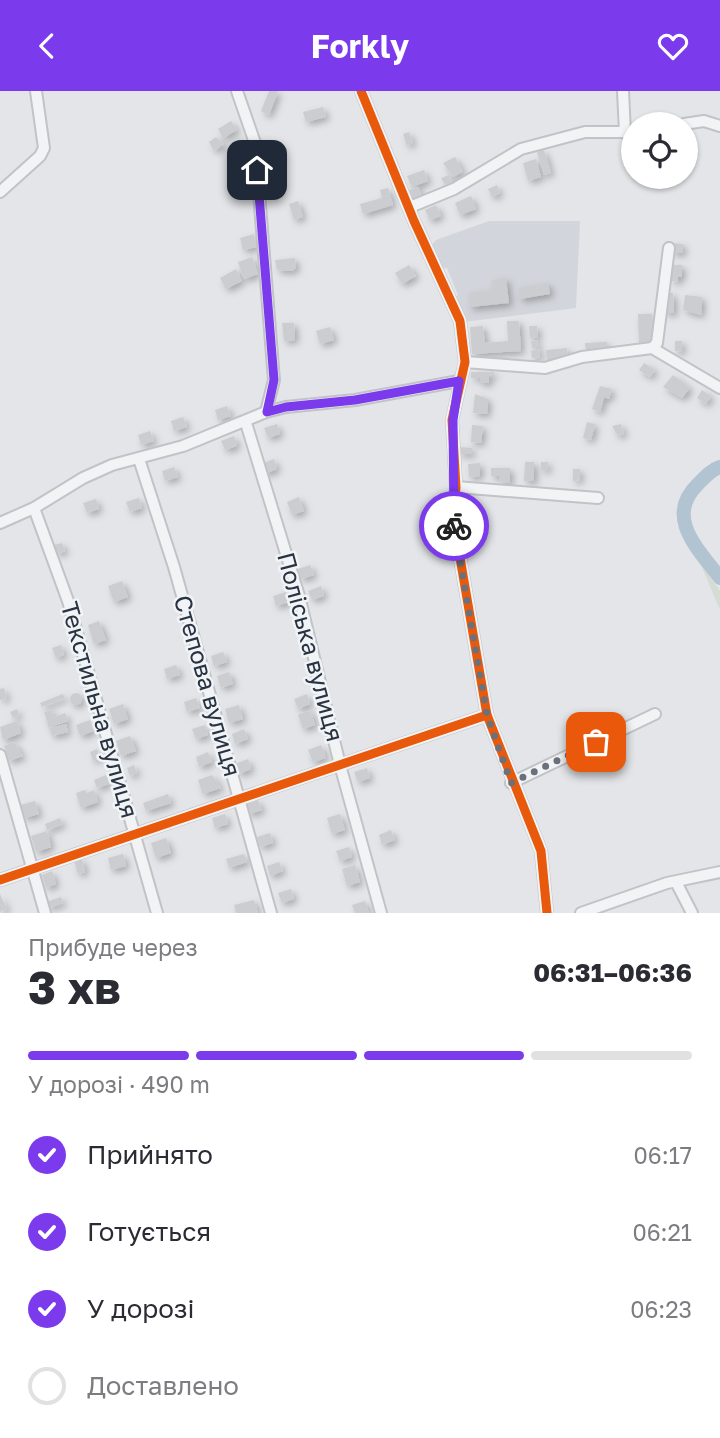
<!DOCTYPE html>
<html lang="uk">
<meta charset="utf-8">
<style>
:root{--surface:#fff;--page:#f2f2f3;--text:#2b2b33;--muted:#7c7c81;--line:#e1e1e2;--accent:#7c3aed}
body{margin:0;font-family:"Golos Text",sans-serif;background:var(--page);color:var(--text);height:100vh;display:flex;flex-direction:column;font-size:26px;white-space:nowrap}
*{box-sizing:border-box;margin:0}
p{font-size:23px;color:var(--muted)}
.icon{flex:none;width:38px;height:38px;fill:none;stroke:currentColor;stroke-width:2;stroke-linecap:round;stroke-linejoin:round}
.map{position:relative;height:822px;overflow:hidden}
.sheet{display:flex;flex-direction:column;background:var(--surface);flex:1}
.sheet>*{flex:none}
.fabs{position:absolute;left:621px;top:21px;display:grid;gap:14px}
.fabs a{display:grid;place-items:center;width:77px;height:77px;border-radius:50%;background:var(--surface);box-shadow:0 2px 5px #0004;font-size:35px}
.pin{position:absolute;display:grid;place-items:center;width:60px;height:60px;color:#fff;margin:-30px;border-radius:14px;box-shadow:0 4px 10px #0006}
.courier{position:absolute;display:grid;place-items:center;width:70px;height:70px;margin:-35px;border:5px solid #7c3aed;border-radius:50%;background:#fff;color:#222;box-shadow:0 2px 9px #0007}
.headline em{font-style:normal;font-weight:700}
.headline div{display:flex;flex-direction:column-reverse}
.headline{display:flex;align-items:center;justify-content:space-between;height:119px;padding:0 28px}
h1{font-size:46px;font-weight:700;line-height:52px}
.bar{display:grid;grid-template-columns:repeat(4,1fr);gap:10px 7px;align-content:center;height:84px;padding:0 28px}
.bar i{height:9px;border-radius:5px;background:var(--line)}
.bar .current{background:var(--accent)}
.bar p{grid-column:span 4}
ol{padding:0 28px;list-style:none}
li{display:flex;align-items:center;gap:21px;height:77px}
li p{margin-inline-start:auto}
li .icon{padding:7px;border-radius:50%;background:var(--accent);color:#fff;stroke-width:4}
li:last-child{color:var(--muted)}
li i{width:38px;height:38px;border:4px solid var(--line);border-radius:50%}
header{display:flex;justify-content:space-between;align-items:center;height:91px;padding:0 28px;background:var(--accent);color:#fff;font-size:32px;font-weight:700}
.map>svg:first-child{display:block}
.built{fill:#d2d5db}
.green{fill:#d4dcd4}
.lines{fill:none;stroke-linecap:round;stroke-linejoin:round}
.river{stroke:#b2c3d2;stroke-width:14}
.building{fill:#cccdd0;filter:url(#shadow)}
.minor-casing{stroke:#c1c3c6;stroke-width:14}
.minor{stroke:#f2f3f5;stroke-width:10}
.cycleway-casing{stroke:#f1f4f7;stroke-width:13}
.cycleway{stroke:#e8590c;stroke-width:9}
.done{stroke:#6b717b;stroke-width:7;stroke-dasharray:0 12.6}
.route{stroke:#7c3aed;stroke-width:9}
.labels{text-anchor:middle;stroke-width:5;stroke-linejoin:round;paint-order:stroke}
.street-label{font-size:24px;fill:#2a3341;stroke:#f1f4f7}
</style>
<header><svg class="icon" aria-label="back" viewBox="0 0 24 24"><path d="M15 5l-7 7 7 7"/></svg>Forkly<svg class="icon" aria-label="heart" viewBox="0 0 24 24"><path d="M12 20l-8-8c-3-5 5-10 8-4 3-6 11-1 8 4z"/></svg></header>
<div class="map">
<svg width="720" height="822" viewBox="0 0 720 822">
<defs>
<filter id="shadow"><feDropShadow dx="3.5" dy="3.5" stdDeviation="3.5" flood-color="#0004"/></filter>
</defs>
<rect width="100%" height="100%" fill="#e3e5e8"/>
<path class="built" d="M489 130H580L576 217 463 231 452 207 458 204 447 177 439 178 430 156 436 149Z"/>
<path class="green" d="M699 469 720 500V518L717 512Z"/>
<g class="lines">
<path class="river" d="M720 376C711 379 705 386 698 393 664 426 698 458 720 487"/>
</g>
<g class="building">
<path d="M269 0H278L269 24 261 20Z"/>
<path d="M323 16 326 26 306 31 303 21Z"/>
<path d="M231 30 237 39 223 47 218 38Z"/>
<path d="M409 41 413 52 407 55 403 43Z"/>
<path d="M216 46 224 53 214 60 209 51Z"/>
<path d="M544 59 551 82 544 84 537 61Z"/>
<path d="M455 66 463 81 453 86 443 72Z"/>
<path d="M536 68 541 86 528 90 523 72Z"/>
<path d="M424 79 428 90 412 96 407 85Z"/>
<path d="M449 84 452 91 445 94 441 87Z"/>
<path d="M497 94 500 102 492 106 488 98Z"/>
<path d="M418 96 422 107 411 111 407 100Z"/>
<path d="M388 97 393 114 363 123 360 113 382 107 380 99Z"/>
<path d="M471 105 476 118 460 124 455 112Z"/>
<path d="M298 110 303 126 294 129 289 113Z"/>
<path d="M436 114 441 125 430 129 425 119Z"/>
<path d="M254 143 257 156 243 159 240 147Z"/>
<path d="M672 152 683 153V162H672Z"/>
<path d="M252 166 258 183 244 188 238 171Z"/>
<path d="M295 167 296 177 292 180 277 179 275 169Z"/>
<path d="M409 174 416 185 402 193 395 182Z"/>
<path d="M669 174H682V186H678V191L672 190Z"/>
<path d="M236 178 242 190 226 198 220 187Z"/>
<path d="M506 187 509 212 470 216 469 202 493 199 492 189Z"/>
<path d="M548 192 550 203 520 208 518 197Z"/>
<path d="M665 202H673L674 222H665Z"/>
<path d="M685 204 702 206 701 224 683 219Z"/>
<path d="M638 223H652L653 252 639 253Z"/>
<path d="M507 230H519L521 260 472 263 470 236 483 235 485 252 508 250Z"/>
<path d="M282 232H294L295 249 284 250Z"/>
<path d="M529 235H537L538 246 530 247Z"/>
<path d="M330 236 334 249 320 253 316 240Z"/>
<path d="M537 249 538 257H532L531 250Z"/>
<path d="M675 250H682V261L675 260Z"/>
<path d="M607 251V258L586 259 585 252Z"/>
<path d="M567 257 568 266 547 269 546 259Z"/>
<path d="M539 258 540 266 532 267 531 260Z"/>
<path d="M644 272 655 279 650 286 639 279Z"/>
<path d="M471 281H494V285H489V292H480V287H471Z"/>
<path d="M673 284 690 297 682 307 663 296Z"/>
<path d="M600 295 612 298 609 308 604 306 600 321 592 318Z"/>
<path d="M702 299 711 305 706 313 697 307Z"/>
<path d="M475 303 488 308 487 323 473 322Z"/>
<path d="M227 315 231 325 218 329 215 319Z"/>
<path d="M183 326 187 336 174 340 171 330Z"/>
<path d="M587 331 595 333 591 349 583 347Z"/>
<path d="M277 333 280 343 268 347 264 337Z"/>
<path d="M621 333 624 343 618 345 612 335Z"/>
<path d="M472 334 483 335 481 352 471 351Z"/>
<path d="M150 340 154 350 141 354 138 344Z"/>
<path d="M234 345 237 355 225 359 221 350Z"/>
<path d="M459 356 472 357V363H459Z"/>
<path d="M274 368 277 378 265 383 261 373Z"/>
<path d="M525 371H534V390H524Z"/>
<rect x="541" y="371" width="7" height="8"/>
<path d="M480 372V385L469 386 468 373Z"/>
<path d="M174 376 178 386 165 390 162 380Z"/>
<path d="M491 377H510V392L499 391V385H491Z"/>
<path d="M573 378H580V389L573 390Z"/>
<path d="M299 406 304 420 292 424 287 411Z"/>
<path d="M139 407 142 417 130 421 126 411Z"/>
<path d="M96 408 99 418 87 422 83 412Z"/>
<path d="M62 452 65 460 57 463 54 454Z"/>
<path d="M310 474 314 484 301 488 298 478Z"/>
<path d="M122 490 128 506 114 511 108 495Z"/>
<path d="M321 495 324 505 312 509 308 500Z"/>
<path d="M286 501 289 511 276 515 273 505Z"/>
<path d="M99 530 106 549 94 553 88 534Z"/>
<path d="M61 554 64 564 56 567 52 557Z"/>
<path d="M223 561 227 571 214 575 211 565Z"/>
<path d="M176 574 180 584 167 588 164 578Z"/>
<path d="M229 581 233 593 221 597 217 585Z"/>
<path d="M4 597 7 608 0 609V598Z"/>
<circle cx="76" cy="608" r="6"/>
<path d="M63 603 65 607 42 616 40 612Z"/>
<path d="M307 603 310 613 298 618 294 608Z"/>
<path d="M196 607 200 617 187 621 184 611Z"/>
<path d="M123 613 128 628 114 633 109 618Z"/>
<path d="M239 614 243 628 229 632 225 618Z"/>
<path d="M17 618 19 624 13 627 10 621Z"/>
<path d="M52 619 54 626 65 622 68 630 49 637 44 621Z"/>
<path d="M310 619 315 634 303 638 298 624Z"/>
<path d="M90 629 94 640 80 645 76 634Z"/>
<path d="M17 630 21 642 3 649 0 636Z"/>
<path d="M66 633 68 641 52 645 50 637Z"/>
<path d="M205 634 208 644 196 648 192 638Z"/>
<path d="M244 638 248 648 235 653 232 643Z"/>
<path d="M130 645 136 660 121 665 116 650Z"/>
<path d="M14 651 23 665 9 670 4 655Z"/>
<path d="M321 654 326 667 313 671 308 659Z"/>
<path d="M97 658 100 667 93 670 90 661Z"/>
<path d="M208 661 212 671 199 676 196 666Z"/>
<path d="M248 668 251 678 239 683 235 673Z"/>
<path d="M134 674 137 682 130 685 127 677Z"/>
<path d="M367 677 370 687 358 691 354 681Z"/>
<path d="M106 684 109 693 97 697 94 689Z"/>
<path d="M212 684 221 697 203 703 198 689Z"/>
<path d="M85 699 87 702 94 699 98 711 81 717 76 702Z"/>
<path d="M168 703 171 712 146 720 143 712Z"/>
<path d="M258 709 262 719 249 723 245 713Z"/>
<path d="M35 710 39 723 24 727 20 714Z"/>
<path d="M225 723 228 733 215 737 212 727Z"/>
<path d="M340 723 345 739 332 743 327 727Z"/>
<path d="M60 727 63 733 47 739 45 733Z"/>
<path d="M391 739 395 749 382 754 379 744Z"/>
<path d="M47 740 51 756 36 761 31 745Z"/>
<path d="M270 742 273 752 260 756 257 746Z"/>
<path d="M166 747 171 762 156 767 151 752Z"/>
<path d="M349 756 352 766 340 770 336 760Z"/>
<path d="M123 763 126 775 111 779 108 767Z"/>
<path d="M244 763 247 771 229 777 226 768Z"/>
<path d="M82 768 85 781 78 783 74 770Z"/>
<path d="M279 771 283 780 270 785 267 775Z"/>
<path d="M355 774 360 791 347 795 342 778Z"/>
<path d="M52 780 56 793 46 797 42 784Z"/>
<path d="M291 798 294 808 282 812 278 802Z"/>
<path d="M0 803 7 818 0 821Z"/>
<path d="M61 806 63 812 48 817 46 811Z"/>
<path d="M254 809 258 822H236L234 814Z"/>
<path d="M365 810 369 822H355L352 814Z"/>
</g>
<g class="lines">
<defs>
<g id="minor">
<path d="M237 0 255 52 274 289 266 321"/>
<path d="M361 0 414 130 460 230 465 271 452 329 456 396 453 426 487 624 541 760 547 822"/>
<path d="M623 0 625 42"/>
<path d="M684 33 704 30 720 35"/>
<path d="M0 101 40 65 44 57 36 0"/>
<path d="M410 116 454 98 521 58 585 41H634"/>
<path d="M669 157 657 252 652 257 720 297"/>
<path d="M465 271 545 277 582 266 652 257"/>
<path d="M246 332 299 505 340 674 381 822"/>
<path d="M139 368 174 476 271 822"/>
<path d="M456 396 598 407"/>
<path d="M34 417 68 510 157 822"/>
<path d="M0 432 34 417 83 387 112 374 183 355 266 321 286 316 355 309 459 290"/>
<path d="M0 664 45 822"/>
<path d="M511 692 655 623"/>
<path d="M0 789 487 624"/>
<path d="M676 791 692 822"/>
<path d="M581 822 667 792 720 781"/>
</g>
</defs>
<use href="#minor" class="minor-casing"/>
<use href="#minor" class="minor"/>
<defs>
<g id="cycleway">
<path d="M361 0 414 130 460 230 465 271 452 329 456 396 453 426 487 624 541 760 547 822"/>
<path d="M0 789 487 624"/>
</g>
</defs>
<use href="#cycleway" class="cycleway-casing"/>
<use href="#cycleway" class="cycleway"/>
</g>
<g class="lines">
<path class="done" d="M454 435 487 624 511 692 596 651"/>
<path class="route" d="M257 79 274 289 267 321 286 316 355 309 459 290 453 329 454 435"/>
</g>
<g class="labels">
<g class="street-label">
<text transform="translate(310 556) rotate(75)" y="8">Поліська вулиця</text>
<text transform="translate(207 595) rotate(74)" y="8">Степова вулиця</text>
<text transform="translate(99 619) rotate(74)" y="8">Текстильна вулиця</text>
</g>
</g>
</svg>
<div class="fabs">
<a><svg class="icon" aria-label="locate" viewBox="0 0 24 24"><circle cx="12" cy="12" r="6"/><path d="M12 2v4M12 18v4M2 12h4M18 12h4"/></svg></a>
</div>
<div class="pin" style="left:596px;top:651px;background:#ea580c"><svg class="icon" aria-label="bag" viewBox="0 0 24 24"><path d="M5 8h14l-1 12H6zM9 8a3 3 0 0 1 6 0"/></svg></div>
<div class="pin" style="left:257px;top:79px;background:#1f2937"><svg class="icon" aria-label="home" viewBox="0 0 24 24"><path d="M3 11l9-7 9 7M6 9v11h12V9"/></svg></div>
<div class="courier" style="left:454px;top:435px"><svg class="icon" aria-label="bike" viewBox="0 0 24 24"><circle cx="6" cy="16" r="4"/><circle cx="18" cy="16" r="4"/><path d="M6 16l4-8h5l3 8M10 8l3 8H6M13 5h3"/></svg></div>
</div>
<section class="sheet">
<div class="headline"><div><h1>3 хв</h1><p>Прибуде через</p></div><em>06:31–06:36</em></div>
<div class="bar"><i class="current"></i><i class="current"></i><i class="current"></i><i></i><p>У дорозі · 490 m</p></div>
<ol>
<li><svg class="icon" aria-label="check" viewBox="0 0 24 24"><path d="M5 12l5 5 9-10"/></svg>Прийнято<p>06:17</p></li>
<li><svg class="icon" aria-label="check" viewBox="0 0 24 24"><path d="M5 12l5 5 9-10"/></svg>Готується<p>06:21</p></li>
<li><svg class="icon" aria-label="check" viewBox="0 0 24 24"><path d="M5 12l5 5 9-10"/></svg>У дорозі<p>06:23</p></li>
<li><i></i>Доставлено</li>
</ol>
</section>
